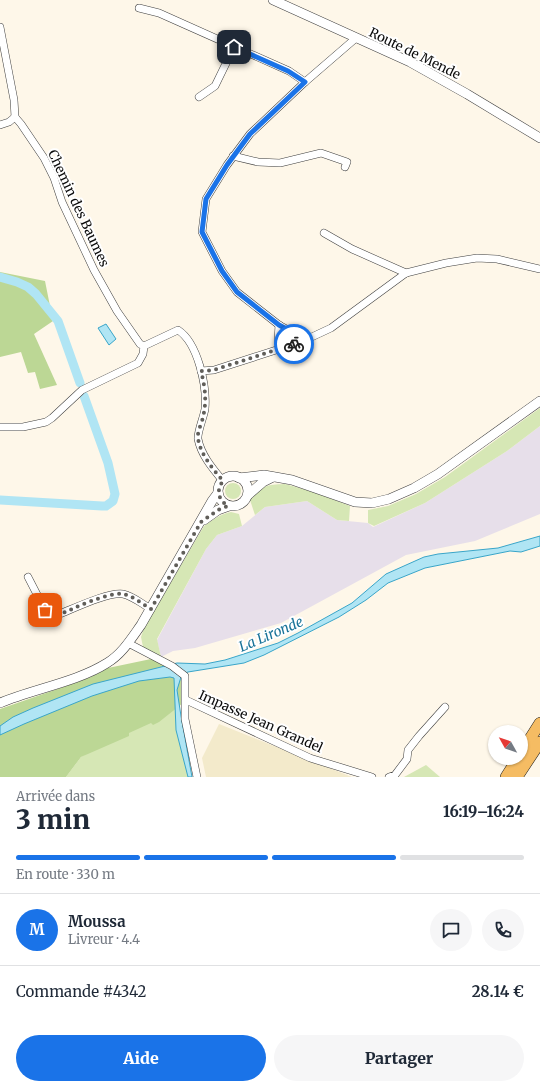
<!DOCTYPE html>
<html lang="fr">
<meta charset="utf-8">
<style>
:root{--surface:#fff;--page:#f6f6f7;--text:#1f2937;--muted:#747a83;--line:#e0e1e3;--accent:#1a73e8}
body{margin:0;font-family:Merriweather,serif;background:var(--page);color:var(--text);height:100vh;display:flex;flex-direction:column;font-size:15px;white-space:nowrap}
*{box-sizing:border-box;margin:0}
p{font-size:13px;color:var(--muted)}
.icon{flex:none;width:22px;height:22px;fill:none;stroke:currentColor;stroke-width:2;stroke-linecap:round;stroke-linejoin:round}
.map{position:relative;height:777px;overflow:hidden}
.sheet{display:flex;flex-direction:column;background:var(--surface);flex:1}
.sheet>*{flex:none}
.needle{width:26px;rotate:310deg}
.buttons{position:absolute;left:488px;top:725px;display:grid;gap:8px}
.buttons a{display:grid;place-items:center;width:40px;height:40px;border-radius:50%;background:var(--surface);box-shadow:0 1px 3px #0004;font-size:20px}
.pin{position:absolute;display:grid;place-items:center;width:34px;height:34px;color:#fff;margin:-17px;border-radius:8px;box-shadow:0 2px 6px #0006}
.courier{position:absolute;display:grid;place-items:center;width:40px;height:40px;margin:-20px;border:3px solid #1a73e8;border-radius:50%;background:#fff;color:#222;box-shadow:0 1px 5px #0007}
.overview em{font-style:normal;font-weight:800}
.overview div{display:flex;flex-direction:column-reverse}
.overview{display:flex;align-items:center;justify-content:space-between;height:68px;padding:0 16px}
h1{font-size:26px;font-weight:800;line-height:30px}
.bar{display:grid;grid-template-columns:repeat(4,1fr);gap:6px 4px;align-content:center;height:48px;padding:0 16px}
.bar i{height:5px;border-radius:3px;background:var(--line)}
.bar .current{background:var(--accent)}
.bar p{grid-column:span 4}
.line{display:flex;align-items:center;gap:10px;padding:0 16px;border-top:1px solid var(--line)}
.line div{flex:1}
.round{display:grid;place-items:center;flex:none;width:42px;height:42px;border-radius:21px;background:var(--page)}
.action{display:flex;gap:8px;margin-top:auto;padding:8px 16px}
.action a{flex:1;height:46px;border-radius:24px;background:var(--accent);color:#fff;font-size:16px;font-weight:800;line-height:46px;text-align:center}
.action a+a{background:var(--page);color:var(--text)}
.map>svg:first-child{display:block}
.industrial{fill:#e7dfea}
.farmland{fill:#f3eacb}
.green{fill:#d6e7b5}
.forest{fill:#bcd795}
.water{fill:#b0e5f4;stroke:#39a5c9}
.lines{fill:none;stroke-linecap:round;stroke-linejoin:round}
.canal{stroke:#b0e5f4;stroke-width:9}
.minor-casing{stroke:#3e3e3e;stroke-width:8}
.tertiary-casing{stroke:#3e3e3e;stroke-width:10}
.primary-casing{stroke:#1c1c1c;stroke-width:12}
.minor{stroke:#fff;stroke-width:7}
.tertiary{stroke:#fff;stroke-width:9}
.primary{stroke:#f5bc63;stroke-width:11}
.done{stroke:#605e59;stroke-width:4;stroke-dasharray:0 7.2}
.route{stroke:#1a73e8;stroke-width:5}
.labels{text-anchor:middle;stroke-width:4;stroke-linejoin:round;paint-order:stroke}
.street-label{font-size:13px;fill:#0b0b0b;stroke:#fff}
.water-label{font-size:14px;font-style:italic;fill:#197398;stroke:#fff}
</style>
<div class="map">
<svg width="540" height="777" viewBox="0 0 540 777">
<rect width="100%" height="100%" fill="#fef7e9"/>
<path class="industrial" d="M540 426V514L475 541 406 555 281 623 195 648 173 651 161 657 157 640 206 549 217 535 242 526 265 507 307 501 337 520 368 523 373 527 425 503 507 451Z"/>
<path class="farmland" d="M219 724 352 777H206L202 758Z"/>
<g class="green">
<path d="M540 408V426L507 451 425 503 374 526 368 523V510L388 506 416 494 445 477Z"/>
<circle cx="233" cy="491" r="8"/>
<path d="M285 484 314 492 350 506 349 521 337 520 307 501 265 507 255 515 250 500C264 485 264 485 285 484Z"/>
<path d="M231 512 239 514 242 526 217 535 206 549 157 639 161 657 143 647 141 637 144 628 204 526C213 520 220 514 231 512Z"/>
<path d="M178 704 188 777H66L81 757Z"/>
<path d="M426 765 440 777H404Z"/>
</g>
<g class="forest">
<path d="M0 272 45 281 53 321 34 334 57 385 40 389 35 372 28 373 21 352 0 357Z"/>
<path d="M151 659 162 662 182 677 183 703 159 722 153 725 151 723 129 733V736L81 757 66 777H0V709L72 684 91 677 108 668Z"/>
</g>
<g class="water">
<path d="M106 324 116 339 109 345 98 328Z"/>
<path d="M540 536V546L521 552 510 551 425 568 388 583 366 600 339 617 264 655 244 663 188 672 180 675 181 677 177 690 181 716 192 777H188L176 730 174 678 170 677 139 681 92 696 24 724 0 735V726L13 717 33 708 93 684 177 663 205 664 225 660 278 643 298 633 352 603 386 574 424 557 438 554 498 548Z"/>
</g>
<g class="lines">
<g class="canal">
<path d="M0 277 17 282 28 287 36 294 58 321 80 383"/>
<path d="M0 500 102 506H106L113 501 115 494 108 463 84 396"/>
</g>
<defs>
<g id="minor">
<path d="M139 8 159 13 289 71 305 82"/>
<path d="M0 27 14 100 15 117 21 124 44 158 54 178 62 202 94 270 117 311 140 344 144 346"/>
<path d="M199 97 215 86 234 47"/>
<path d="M0 125 9 122 15 117"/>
<path d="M233 156 258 162 280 163 321 153 347 162 345 167"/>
<path d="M324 233 352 249 406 273"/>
<path d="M279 325 278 340 280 349"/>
<path d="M301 342 292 332 279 325 237 292 222 271 202 232 206 199 227 165 250 134 305 82 356 38"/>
<path d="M201 371 214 370 301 342 331 328 406 273 446 263 477 258 497 259 540 269"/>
<path d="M0 427H23L46 422 52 418 82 390 138 363 143 354 144 346 178 330C198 343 207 386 205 409 204 416 197 433 198 439 201 455 213 469 223 481"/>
<path d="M28 577 45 610 50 614 57 615C73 609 107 592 123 594 133 596 142 604 151 609"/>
<path d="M128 643 172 666 185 676V719L197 777"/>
<path d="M186 700 310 758 372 777"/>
<path d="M389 777 395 775 407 759 408 750 419 736 445 707"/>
</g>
<g id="tertiary">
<path d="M273 0 410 62 467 94 540 138"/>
<circle cx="233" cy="491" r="15"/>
<path d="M239 478 264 475 292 480 355 502 372 503 389 499 414 488 438 474 540 401"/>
<path d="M248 495 263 482 273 477"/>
<path d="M204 520 218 510 229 506"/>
<path d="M0 703C33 689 77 682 107 663 122 654 131 639 141 625L212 501 218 493"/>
</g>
<g id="primary">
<path d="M521 753 540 723"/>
<path d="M506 777 518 758"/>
<path d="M517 777 540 742"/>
</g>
</defs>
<use href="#minor" class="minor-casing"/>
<use href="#tertiary" class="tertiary-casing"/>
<use href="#primary" class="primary-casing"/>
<use href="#minor" class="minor"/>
<use href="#tertiary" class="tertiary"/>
<use href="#primary" class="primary"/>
</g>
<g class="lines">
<path class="done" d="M45 610 50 614 58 615C73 609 107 592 123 594 133 596 142 604 151 609L201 522 218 510 228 506C218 500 216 490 223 481 213 469 200 454 198 438 197 432 202 423 203 417 207 401 205 387 201 371L214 370 294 344"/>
<path class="route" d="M234 47 288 71 305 82 250 134 227 165 206 199 202 232 222 271 237 292 279 325 292 332 301 342 294 344"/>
</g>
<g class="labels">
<g class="street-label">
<text transform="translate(415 53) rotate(26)" y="5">Route de Mende</text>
<text transform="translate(79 208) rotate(65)" y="5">Chemin des Baumes</text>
<text transform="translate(261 721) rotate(24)" y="5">Impasse Jean Grandel</text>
</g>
<g class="water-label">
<text transform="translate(271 634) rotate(-23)" y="5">La Lironde</text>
</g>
</g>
</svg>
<div class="buttons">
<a><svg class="needle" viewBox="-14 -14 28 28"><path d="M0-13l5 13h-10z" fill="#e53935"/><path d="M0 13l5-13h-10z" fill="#747a83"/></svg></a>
</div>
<div class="pin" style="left:45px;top:610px;background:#ea580c"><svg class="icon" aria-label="bag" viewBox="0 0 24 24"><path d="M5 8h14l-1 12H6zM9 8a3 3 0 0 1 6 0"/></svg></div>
<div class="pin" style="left:234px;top:47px;background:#1f2937"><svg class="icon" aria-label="home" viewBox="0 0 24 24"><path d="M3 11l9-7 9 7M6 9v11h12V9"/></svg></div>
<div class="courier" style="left:294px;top:344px"><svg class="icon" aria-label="bike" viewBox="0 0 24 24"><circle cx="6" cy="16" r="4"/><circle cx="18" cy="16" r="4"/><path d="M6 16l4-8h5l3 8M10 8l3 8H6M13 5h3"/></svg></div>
</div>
<section class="sheet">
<div class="overview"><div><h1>3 min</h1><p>Arrivée dans</p></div><em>16:19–16:24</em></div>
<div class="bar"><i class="current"></i><i class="current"></i><i class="current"></i><i></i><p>En route · 330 m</p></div>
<div class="line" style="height:72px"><b class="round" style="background:var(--accent);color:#fff">M</b><div><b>Moussa</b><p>Livreur · 4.4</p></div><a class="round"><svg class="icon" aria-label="chat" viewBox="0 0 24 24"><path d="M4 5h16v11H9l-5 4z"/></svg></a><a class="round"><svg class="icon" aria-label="phone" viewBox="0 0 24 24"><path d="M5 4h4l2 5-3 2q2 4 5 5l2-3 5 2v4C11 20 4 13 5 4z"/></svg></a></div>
<div class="line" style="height:52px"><div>Commande #4342</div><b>28.14 €</b></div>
<div class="action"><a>Aide</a><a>Partager</a></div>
</section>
